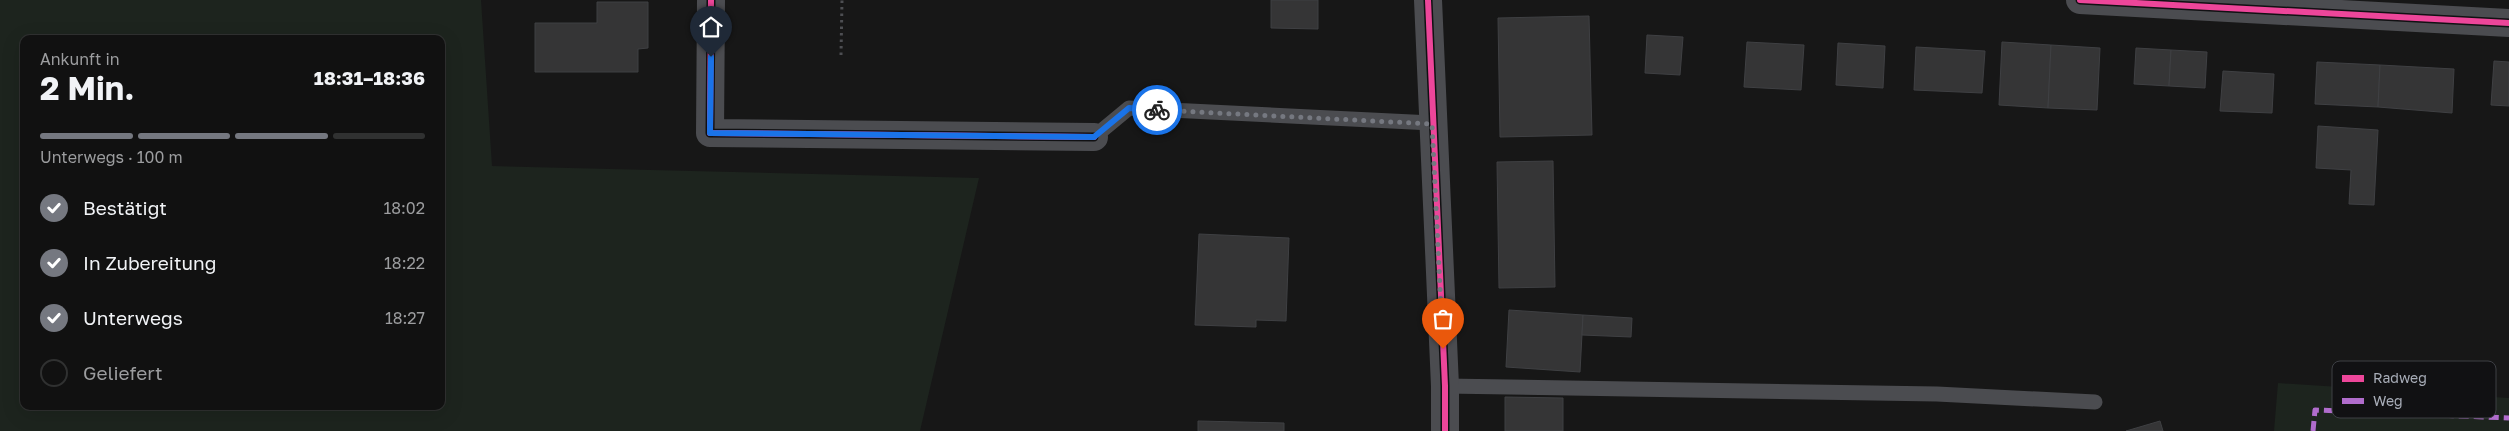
<!DOCTYPE html>
<html lang="de">
<meta charset="utf-8">
<style>
:root{--surface:#111;--page:#1a1a1a;--text:#f1f3f6;--muted:#9c9d9f;--line:#303131;--accent:#757880}
body{margin:0;font-family:"Golos Text",sans-serif;background:var(--page);color:var(--text);height:100vh;display:flex;flex-direction:column;font-size:19px;white-space:nowrap}
*{box-sizing:border-box;margin:0}
p{font-size:16px;color:var(--muted)}
.icon{flex:none;width:28px;height:28px;fill:none;stroke:currentColor;stroke-width:2;stroke-linecap:round;stroke-linejoin:round}
.map{position:relative;flex:1;overflow:hidden}
.details{position:absolute;left:20px;top:35px;width:425px;height:375px;display:flex;flex-direction:column;background:var(--surface);border-radius:10px;box-shadow:0 5px 20px #0002,0 0 0 1px var(--line)}
.details>*{flex:none}
.pin{position:absolute;display:grid;place-items:center;width:42px;height:42px;color:#fff;margin:-51px -21px;border-radius:50% 50% 50% 0;rotate:-45deg;box-shadow:0 0 5px #0007}
.pin .icon{rotate:45deg}
.courier{position:absolute;display:grid;place-items:center;width:50px;height:50px;margin:-25px;border:4px solid #1a73e8;border-radius:50%;background:#fff;color:#222;box-shadow:0 1px 6px #0007}
.summary em{font-style:normal;font-weight:700}
.summary div{display:flex;flex-direction:column-reverse}
.summary{display:flex;align-items:center;justify-content:space-between;height:85px;padding:0 20px}
h1{font-size:32px;font-weight:700;line-height:38px}
.bar{display:grid;grid-template-columns:repeat(4,1fr);gap:8px 5px;align-content:center;height:60px;padding:0 20px}
.bar i{height:6px;border-radius:4px;background:var(--line)}
.bar .on{background:var(--accent)}
.bar p{grid-column:span 4}
ol{padding:0 20px;list-style:none}
li{display:flex;align-items:center;gap:15px;height:55px}
li p{margin-inline-start:auto}
li .icon{padding:5px;border-radius:50%;background:var(--accent);color:#fff;stroke-width:4}
li:last-child{color:var(--muted)}
li i{width:28px;height:28px;border:2px solid var(--line);border-radius:50%}
.map>svg:first-child{display:block}
.green{fill:#1d241e;fill-rule:evenodd}
.building{fill:#353536;stroke:#3f4043}
.lines{fill:none;stroke-linecap:round;stroke-linejoin:round}
.path{stroke:#4d4e52;stroke-width:3;stroke-dasharray:2.5 4;stroke-linecap:butt}
.service{stroke:#4b4c50;stroke-width:15}
.minor{stroke:#4b4c50;stroke-width:28}
.tertiary{stroke:#4b4c50;stroke-width:28}
.quiet{stroke:#b06ccc;stroke-width:5;stroke-dasharray:10 5;stroke-linecap:butt}
.cycleway-casing{stroke:#111113;stroke-width:9}
.cycleway{stroke:#ed469a;stroke-width:6}
.done{stroke:#757880;stroke-width:5;stroke-dasharray:0 9}
.route{stroke:#1a73e8;stroke-width:6}
.key{fill:#111113;stroke:#3e4045;stroke-width:1}
.key-label{font-size:14px;fill:#a8adb8}
</style>
<div class="map">
<svg width="2509" height="431" viewBox="0 0 2509 431">
<rect width="100%" height="100%" fill="#171717"/>
<g class="green">
<path d="M0 0H481L492 166 979 178 920 431H0ZM24 39H441V406H24Z"/>
<path d="M2278 383 2509 398V431H2274Z"/>
</g>
<g class="building">
<path d="M1271 0H1318V29L1271 28Z"/>
<path d="M597 2H648V48L638 49V72H535V23H597Z"/>
<path d="M1589 16 1592 135 1500 137 1498 18Z"/>
<path d="M1647 35 1683 37 1680 75 1645 73Z"/>
<path d="M1747 42 1804 45 1801 90 1744 87Z"/>
<path d="M2002 42 2051 45 2048 108 1999 105Z"/>
<path d="M1838 43 1885 46 1883 88 1836 85Z"/>
<path d="M2051 45 2100 48 2097 110 2048 108Z"/>
<path d="M1916 47 1985 51 1982 93 1914 90Z"/>
<path d="M2136 48 2171 50 2169 86 2134 84Z"/>
<path d="M2171 50 2207 52 2205 88 2169 86Z"/>
<path d="M2494 61 2509 62V106L2491 105Z"/>
<path d="M2317 62 2380 65 2378 107 2315 104Z"/>
<path d="M2380 65 2454 69 2452 113 2378 107Z"/>
<path d="M2223 71 2274 74 2272 113 2220 111Z"/>
<path d="M2318 126 2378 130 2374 205 2349 204 2351 170 2316 168Z"/>
<path d="M1553 161 1555 287 1499 288 1497 162Z"/>
<path d="M1199 234 1289 238 1286 321 1256 320V327L1195 325Z"/>
<path d="M1509 310 1583 315 1580 372 1506 367Z"/>
<path d="M1583 315 1632 318 1631 337 1582 335Z"/>
<path d="M1505 397 1563 398V431H1505Z"/>
<path d="M1198 421 1284 423V431H1198Z"/>
<path d="M2160 421 2163 431H2126Z"/>
</g>
<g class="lines">
<path class="path" d="M841 55 842 0"/>
<g class="service">
<path d="M1094 137 1129 108 1432 123"/>
<path d="M1445 386 1937 394 2095 402"/>
</g>
<g class="minor">
<path d="M711 0 710 133 1094 137"/>
<path d="M2080 0 2509 23"/>
</g>
<path class="tertiary" d="M1428 0 1445 386V431"/>
<path class="quiet" d="M2313 431 2315 410 2509 418"/>
<defs>
<g id="cycleway">
<path d="M711 0 710 133 1094 137"/>
<path d="M1428 0 1445 386V431"/>
<path d="M2080 0 2509 23"/>
</g>
</defs>
<use href="#cycleway" class="cycleway-casing"/>
<use href="#cycleway" class="cycleway"/>
</g>
<g class="lines">
<path class="done" d="M1157 110 1432 124 1443 349"/>
<path class="route" d="M711 57 710 133 1094 137 1129 108 1157 110"/>
</g>
<rect x="2332" y="361" width="164" height="57" rx="8" class="key"/>
<rect x="2342" y="375" width="22" height="7" fill="#ed469a"/>
<rect x="2342" y="398" width="22" height="6" fill="#b06ccc"/>
<g class="key-label">
<text x="2373" y="383">Radweg</text>
<text x="2373" y="406">Weg</text>
</g>
</svg>
<div class="pin" style="left:1443px;top:349px;background:#ea580c"><svg class="icon" aria-label="bag" viewBox="0 0 24 24"><path d="M5 8h14l-1 12H6zM9 8a3 3 0 0 1 6 0"/></svg></div>
<div class="pin" style="left:711px;top:57px;background:#1f2937"><svg class="icon" aria-label="home" viewBox="0 0 24 24"><path d="M3 11l9-7 9 7M6 9v11h12V9"/></svg></div>
<div class="courier" style="left:1157px;top:110px"><svg class="icon" aria-label="bike" viewBox="0 0 24 24"><circle cx="6" cy="16" r="4"/><circle cx="18" cy="16" r="4"/><path d="M6 16l4-8h5l3 8M10 8l3 8H6M13 5h3"/></svg></div>
<section class="details">
<div class="summary"><div><h1>2 Min.</h1><p>Ankunft in</p></div><em>18:31–18:36</em></div>
<div class="bar"><i class="on"></i><i class="on"></i><i class="on"></i><i></i><p>Unterwegs · 100 m</p></div>
<ol>
<li><svg class="icon" aria-label="check" viewBox="0 0 24 24"><path d="M5 12l5 5 9-10"/></svg>Bestätigt<p>18:02</p></li>
<li><svg class="icon" aria-label="check" viewBox="0 0 24 24"><path d="M5 12l5 5 9-10"/></svg>In Zubereitung<p>18:22</p></li>
<li><svg class="icon" aria-label="check" viewBox="0 0 24 24"><path d="M5 12l5 5 9-10"/></svg>Unterwegs<p>18:27</p></li>
<li><i></i>Geliefert</li>
</ol>
</section>
</div>
